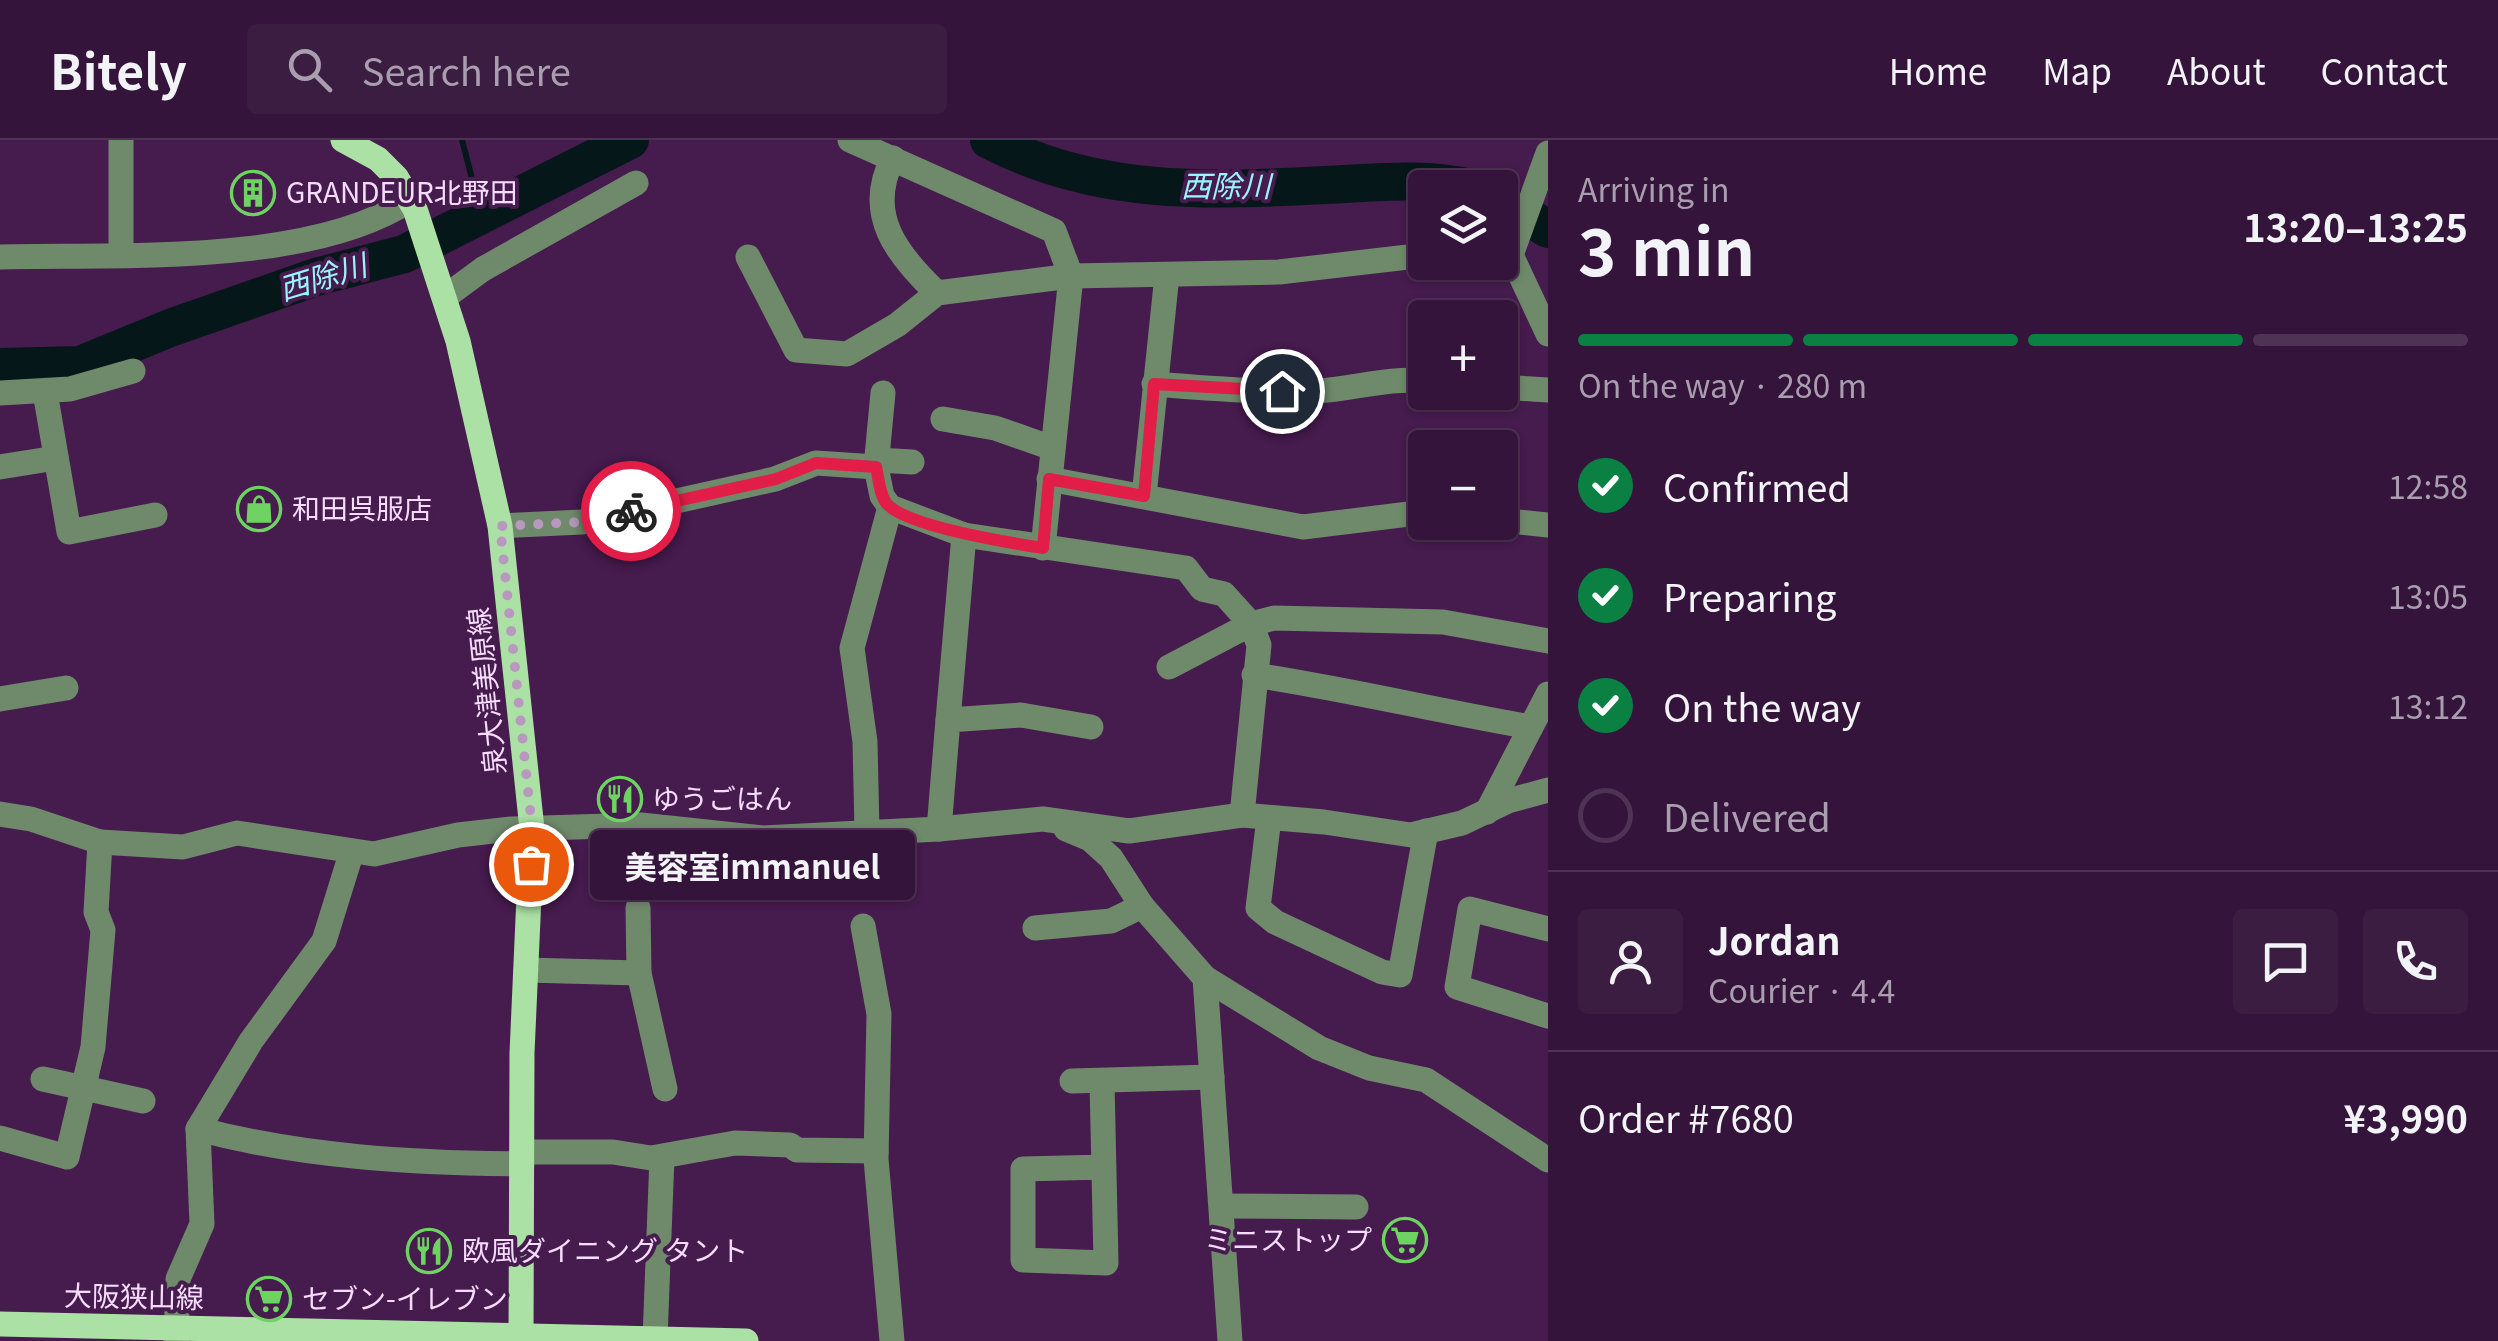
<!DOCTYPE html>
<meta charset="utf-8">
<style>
:root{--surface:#34143a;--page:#3c1d42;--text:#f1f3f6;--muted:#a99eaf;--line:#4e3354;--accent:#0b8043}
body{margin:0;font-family:Georgia,"Noto Sans JP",serif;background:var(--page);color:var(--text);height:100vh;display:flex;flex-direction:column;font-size:38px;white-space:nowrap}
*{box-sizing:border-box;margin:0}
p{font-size:32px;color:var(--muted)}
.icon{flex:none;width:55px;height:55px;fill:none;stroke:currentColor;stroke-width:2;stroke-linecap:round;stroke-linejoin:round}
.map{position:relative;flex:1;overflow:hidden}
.side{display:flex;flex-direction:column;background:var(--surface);width:950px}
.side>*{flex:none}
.controls{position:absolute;left:1408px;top:30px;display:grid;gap:20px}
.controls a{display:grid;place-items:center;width:110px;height:110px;border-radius:10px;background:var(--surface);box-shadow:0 2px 8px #0004,0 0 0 2px var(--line);font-size:50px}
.pin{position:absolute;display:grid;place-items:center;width:85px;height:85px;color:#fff;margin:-42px;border:5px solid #fff;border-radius:50%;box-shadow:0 2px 10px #0007}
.courier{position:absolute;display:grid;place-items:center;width:100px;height:100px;margin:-50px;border:8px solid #e11d48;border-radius:50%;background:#fff;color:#222;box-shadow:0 2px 12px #0007}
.bubble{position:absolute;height:70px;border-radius:10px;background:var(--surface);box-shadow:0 2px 8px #0004,0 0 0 2px var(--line);font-size:32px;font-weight:700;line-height:70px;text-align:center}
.head em{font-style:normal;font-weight:700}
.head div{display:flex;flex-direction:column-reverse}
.head{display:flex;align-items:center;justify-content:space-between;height:170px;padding:0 30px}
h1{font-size:65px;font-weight:700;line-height:75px}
.bar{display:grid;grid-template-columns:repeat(4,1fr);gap:15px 10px;align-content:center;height:120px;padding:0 30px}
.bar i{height:12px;border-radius:8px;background:var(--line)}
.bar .current{background:var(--accent)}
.bar p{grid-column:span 4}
.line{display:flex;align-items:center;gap:25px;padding:0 30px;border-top:2px solid var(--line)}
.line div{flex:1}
.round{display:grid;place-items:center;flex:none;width:105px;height:105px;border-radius:10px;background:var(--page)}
ol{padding:0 30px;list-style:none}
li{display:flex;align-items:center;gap:30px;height:110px}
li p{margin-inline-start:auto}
li .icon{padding:10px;border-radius:50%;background:var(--accent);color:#fff;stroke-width:4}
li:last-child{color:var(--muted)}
li i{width:55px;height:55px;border:5px solid var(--line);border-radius:50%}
header{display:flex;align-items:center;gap:60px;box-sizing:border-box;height:140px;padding:0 50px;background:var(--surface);border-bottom:2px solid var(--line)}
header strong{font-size:48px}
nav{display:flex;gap:55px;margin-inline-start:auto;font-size:35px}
.search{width:700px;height:90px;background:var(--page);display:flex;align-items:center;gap:25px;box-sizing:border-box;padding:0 35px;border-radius:10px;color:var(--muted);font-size:38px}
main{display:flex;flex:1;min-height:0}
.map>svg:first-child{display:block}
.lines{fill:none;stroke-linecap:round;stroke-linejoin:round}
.stream{stroke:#061719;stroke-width:6}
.river{stroke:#061719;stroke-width:38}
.minor{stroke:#6f896b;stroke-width:25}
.major{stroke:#abe1a4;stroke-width:25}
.done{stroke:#b898be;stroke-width:10;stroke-dasharray:0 18}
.route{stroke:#e11d48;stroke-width:12}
.labels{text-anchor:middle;stroke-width:8;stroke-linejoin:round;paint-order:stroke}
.poi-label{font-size:28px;fill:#f6dcfb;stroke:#461b4e;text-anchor:start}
.street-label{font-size:28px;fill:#f6dcfb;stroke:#461b4e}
.water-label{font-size:30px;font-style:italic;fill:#98f5fb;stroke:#461b4e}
</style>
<header>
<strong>Bitely</strong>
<div class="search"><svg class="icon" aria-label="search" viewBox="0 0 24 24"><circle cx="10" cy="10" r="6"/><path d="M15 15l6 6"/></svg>Search here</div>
<nav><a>Home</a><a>Map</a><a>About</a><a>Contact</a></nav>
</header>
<main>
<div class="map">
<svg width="1548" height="1201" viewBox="0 0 1548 1201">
<rect width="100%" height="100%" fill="#461b4e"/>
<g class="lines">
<path class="stream" d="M462 0 481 73"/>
<g class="river">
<path d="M989 0C1097 56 1207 51 1325 45 1374 43 1422 37 1470 48"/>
<path d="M1500 60 1548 89"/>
<path d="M0 227 80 225 170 188 316 137 404 114 630 0"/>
</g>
<g class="minor">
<path d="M850 0 1054 91 1071 136 1279 132 1425 115"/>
<path d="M893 18C864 74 897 115 937 153"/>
<path d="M121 114V0"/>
<path d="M1500 115H1511L1548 194"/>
<path d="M1511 115 1548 13"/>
<path d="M0 117C119 114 309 126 410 60"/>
<path d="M748 117 796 210 847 214 897 185 937 153 1071 136 1043 408"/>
<path d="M445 157 483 129 636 43"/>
<path d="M1154 244C1208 248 1263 253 1317 251 1353 249 1389 237 1425 241"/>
<path d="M1500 247 1548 250"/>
<path d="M45 252 69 392 155 375"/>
<path d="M0 253 70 249 133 231"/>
<path d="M943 279 995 288 1052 308"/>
<path d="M877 320 912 322"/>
<path d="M0 327 56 318"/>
<path d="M876 327 883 253"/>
<path d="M1049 339 1303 387 1425 372"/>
<path d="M1144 356 1167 135"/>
<path d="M1500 380 1548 385"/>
<path d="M500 386 582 382 775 339 816 323 876 327 882 356 890 367 964 395 1186 428 1202 449 1224 454 1251 484 1259 505 1242 675"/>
<path d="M1169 527 1251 484 1274 478 1443 482 1548 501"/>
<path d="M1254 535C1347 549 1438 571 1531 587"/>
<path d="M0 559 66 548"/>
<path d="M948 580 964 395"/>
<path d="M1487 672 1548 554"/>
<path d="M0 674 31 679 100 702 183 707 237 693 374 714 458 695 511 689 641 685 763 698 939 689 1043 679 1129 691 1242 675 1324 682 1411 695 1462 683 1508 661 1548 650"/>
<path d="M1269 678 1258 768 1275 782 1382 832 1400 835 1426 691"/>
<path d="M939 689 948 580 1021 575 1091 587"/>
<path d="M1066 689 1090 699 1111 718 1142 766 1205 838 1230 1201"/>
<path d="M867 691 865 602 852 508 890 367"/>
<path d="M638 768 639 833 665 949"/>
<path d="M863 786 879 874 876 1019 892 1201"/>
<path d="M1035 788 1111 781 1142 766"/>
<path d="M1548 789 1470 769 1457 847 1548 876"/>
<path d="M526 830 639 833"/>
<path d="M1205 838 1319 908 1369 928 1426 940 1548 1020"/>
<path d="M43 939 143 961"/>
<path d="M1072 941 1212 937"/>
<path d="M1102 942 1106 1123 1023 1120V1029L1104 1027"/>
<path d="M198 989C303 1017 413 1023 522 1024"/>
<path d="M0 998 67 1017 93 907 103 790 96 772 100 702"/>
<path d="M522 1012H613L651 1018 735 1003 790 1005 797 1010 876 1011"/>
<path d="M1222 1066 1356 1067"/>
<path d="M655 1199 662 1017"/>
<path d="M176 1201 178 1139 202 1084 198 989 251 901 324 801 352 711"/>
</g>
<g class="major">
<path d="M343 0 378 19 396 37 415 69 458 201 500 386 532 689 522 913 521 1201"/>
<path d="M0 1184 746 1201"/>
</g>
</g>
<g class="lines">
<path class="done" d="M531 724 532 688 500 386 582 382 631 371"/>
<path class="route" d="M631 371 776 339 816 323 876 327C879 339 879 354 887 364 908 387 1011 403 1043 408L1049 339 1144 356 1154 244 1282 251"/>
</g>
<defs>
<symbol id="building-ring" viewBox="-11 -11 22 22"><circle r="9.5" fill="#461b4e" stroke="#6dd361" stroke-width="1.5"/><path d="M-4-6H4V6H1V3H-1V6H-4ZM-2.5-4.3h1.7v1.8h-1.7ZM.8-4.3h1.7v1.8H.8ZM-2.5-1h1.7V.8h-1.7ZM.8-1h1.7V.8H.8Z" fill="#6dd361"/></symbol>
<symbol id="shop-ring" viewBox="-11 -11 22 22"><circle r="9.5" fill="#461b4e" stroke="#6dd361" stroke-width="1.5"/><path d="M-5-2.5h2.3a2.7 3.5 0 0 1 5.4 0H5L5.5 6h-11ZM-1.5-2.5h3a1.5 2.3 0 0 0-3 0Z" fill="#6dd361"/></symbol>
<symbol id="restaurant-ring" viewBox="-11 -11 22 22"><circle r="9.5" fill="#461b4e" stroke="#6dd361" stroke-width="1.5"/><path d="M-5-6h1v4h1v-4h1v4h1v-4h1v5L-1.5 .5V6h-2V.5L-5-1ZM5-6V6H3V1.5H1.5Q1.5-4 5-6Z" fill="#6dd361"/></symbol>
<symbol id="supermarket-ring" viewBox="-11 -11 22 22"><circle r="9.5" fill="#461b4e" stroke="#6dd361" stroke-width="1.5"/><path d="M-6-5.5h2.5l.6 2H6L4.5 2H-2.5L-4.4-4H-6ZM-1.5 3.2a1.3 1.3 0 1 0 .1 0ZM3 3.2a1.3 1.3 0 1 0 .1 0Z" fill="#6dd361"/></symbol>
</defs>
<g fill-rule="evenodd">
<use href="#building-ring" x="228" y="28" width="50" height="50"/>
<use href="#shop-ring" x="234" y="344" width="50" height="50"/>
<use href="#restaurant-ring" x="595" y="634" width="50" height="50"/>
<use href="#supermarket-ring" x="1380" y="1075" width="50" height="50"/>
<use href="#restaurant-ring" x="404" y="1086" width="50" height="50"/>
<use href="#supermarket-ring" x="244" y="1134" width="50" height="50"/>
</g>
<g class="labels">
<g class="poi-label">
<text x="286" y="63">GRANDEUR北野田</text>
<text x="292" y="379">和田呉服店</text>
<text x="652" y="669">ゆうごはん</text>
<text x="1372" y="1110" text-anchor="end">ミニストップ</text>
<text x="462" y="1121">欧風ダイニング タント</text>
<text x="302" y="1169">セブン-イレブン</text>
</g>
<g class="street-label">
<text transform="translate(487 551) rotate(-96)" y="10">泉大津美原線</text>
<text transform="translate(134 1157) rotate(1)" y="10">大阪狭山線</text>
</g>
<g class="water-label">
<text x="1226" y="57">西除川</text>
<text transform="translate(323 138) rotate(-17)" y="10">西除川</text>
</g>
</g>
</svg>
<div class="controls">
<a><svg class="icon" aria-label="layers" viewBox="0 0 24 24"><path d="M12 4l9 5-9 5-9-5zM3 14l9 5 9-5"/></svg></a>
<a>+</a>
<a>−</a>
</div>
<div class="pin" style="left:531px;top:724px;background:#ea580c"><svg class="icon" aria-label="bag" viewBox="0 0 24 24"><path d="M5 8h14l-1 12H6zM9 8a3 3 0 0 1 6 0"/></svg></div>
<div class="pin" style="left:1282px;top:251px;background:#1f2937"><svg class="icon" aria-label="home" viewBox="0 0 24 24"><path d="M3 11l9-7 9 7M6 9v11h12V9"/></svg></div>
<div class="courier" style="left:631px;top:371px"><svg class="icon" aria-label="bike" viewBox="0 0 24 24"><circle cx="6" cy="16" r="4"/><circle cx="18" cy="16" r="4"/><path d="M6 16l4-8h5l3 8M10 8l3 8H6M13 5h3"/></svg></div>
<div class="bubble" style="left:590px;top:690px;width:325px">美容室immanuel</div>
</div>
<section class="side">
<div class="head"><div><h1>3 min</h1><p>Arriving in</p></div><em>13:20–13:25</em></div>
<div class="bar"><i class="current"></i><i class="current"></i><i class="current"></i><i></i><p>On the way · 280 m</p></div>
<ol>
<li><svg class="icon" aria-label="check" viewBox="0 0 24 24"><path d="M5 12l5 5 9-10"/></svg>Confirmed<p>12:58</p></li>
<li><svg class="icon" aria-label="check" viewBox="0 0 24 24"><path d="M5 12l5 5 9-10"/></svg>Preparing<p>13:05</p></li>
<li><svg class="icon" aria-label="check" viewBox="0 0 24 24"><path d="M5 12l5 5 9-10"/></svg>On the way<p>13:12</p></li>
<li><i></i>Delivered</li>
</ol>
<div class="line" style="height:180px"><a class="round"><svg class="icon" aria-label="person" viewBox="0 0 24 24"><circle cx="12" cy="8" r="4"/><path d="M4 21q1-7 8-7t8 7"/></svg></a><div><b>Jordan</b><p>Courier · 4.4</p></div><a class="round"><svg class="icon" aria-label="chat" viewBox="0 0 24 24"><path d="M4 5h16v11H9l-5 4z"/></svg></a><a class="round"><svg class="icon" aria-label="phone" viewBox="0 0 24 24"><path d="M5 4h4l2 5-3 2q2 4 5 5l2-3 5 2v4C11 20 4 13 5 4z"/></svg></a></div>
<div class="line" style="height:130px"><div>Order #7680</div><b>¥3,990</b></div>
</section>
</main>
